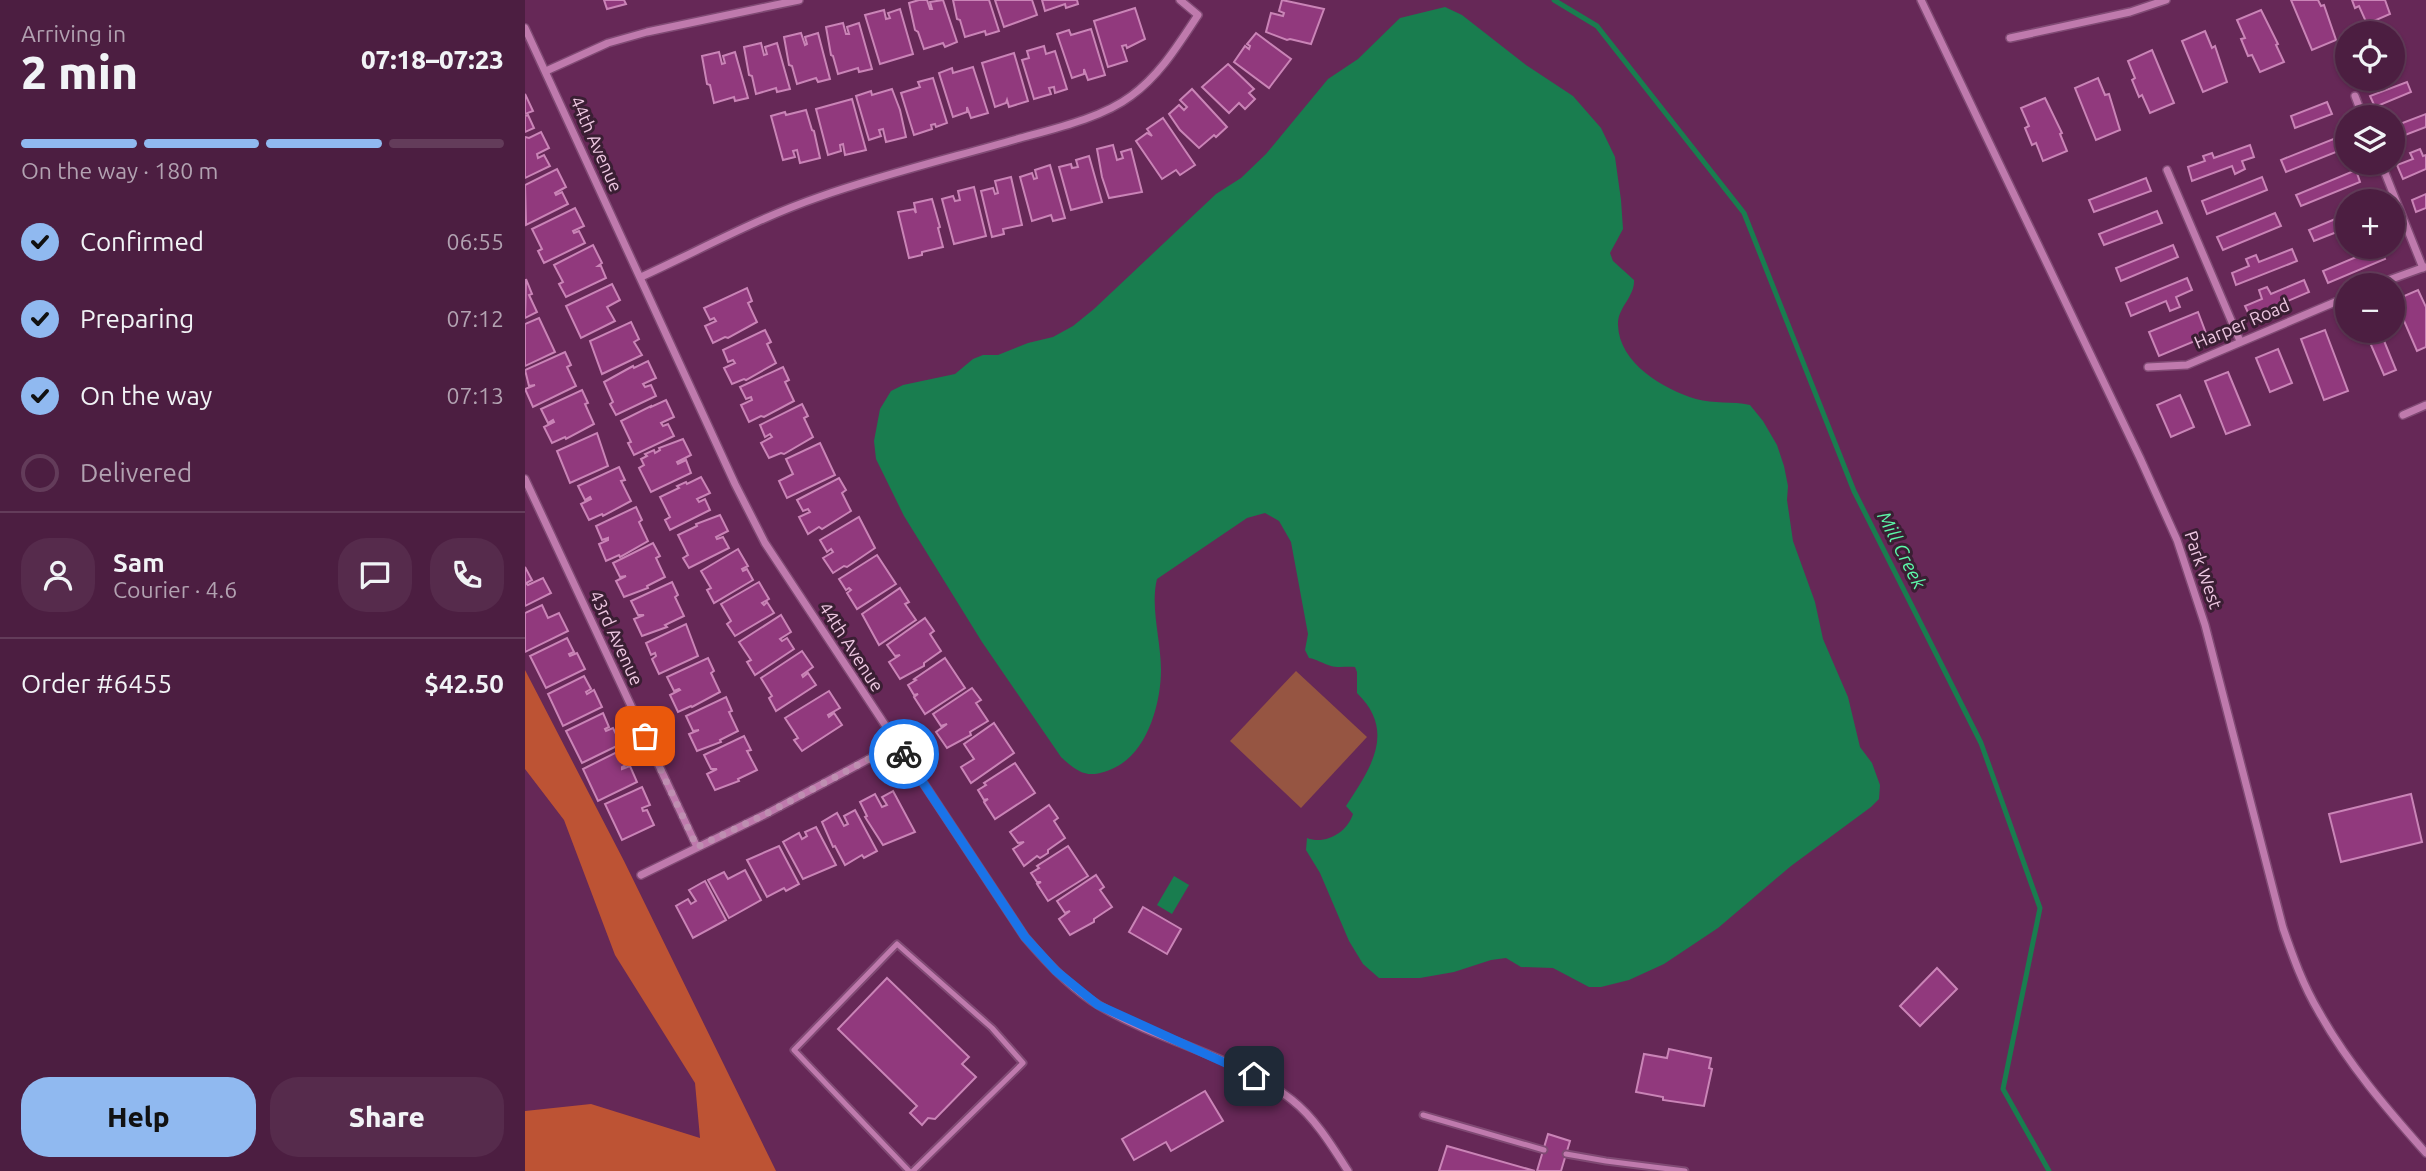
<!DOCTYPE html>
<meta charset="utf-8">
<style>
:root{--surface:#4c1e41;--page:#562b4c;--text:#f1f3f6;--muted:#b2a2b1;--line:#633c5a;--accent:#90b9f0}
body{margin:0;font-family:Ubuntu,sans-serif;background:var(--page);color:var(--text);height:100vh;display:flex;flex-direction:column;font-size:26px;white-space:nowrap}
*{box-sizing:border-box;margin:0}
p{font-size:23px;color:var(--muted)}
.icon{flex:none;width:38px;height:38px;fill:none;stroke:currentColor;stroke-width:2;stroke-linecap:round;stroke-linejoin:round}
.map{position:relative;flex:1;overflow:hidden}
.side{display:flex;flex-direction:column;background:var(--surface);width:525px}
.side>*{flex:none}
.tools{position:absolute;left:1810px;top:21px;display:grid;gap:14px}
.tools a{display:grid;place-items:center;width:70px;height:70px;border-radius:50%;background:var(--surface);box-shadow:0 2px 5px #0004,0 0 0 2px var(--line);font-size:35px}
.pin{position:absolute;display:grid;place-items:center;width:60px;height:60px;color:#fff;margin:-30px;border-radius:14px;box-shadow:0 4px 10px #0006}
.courier{position:absolute;display:grid;place-items:center;width:70px;height:70px;margin:-35px;border:5px solid #1a73e8;border-radius:50%;background:#fff;color:#222;box-shadow:0 2px 9px #0007}
.overview em{font-style:normal;font-weight:800}
.overview div{display:flex;flex-direction:column-reverse}
.overview{display:flex;align-items:center;justify-content:space-between;height:119px;padding:0 21px}
h1{font-size:46px;font-weight:800;line-height:52px}
.bar{display:grid;grid-template-columns:repeat(4,1fr);gap:10px 7px;align-content:center;height:84px;padding:0 21px}
.bar i{height:9px;border-radius:5px;background:var(--line)}
.bar .on{background:var(--accent)}
.bar p{grid-column:span 4}
.line{display:flex;align-items:center;gap:18px;padding:0 21px;border-top:2px solid var(--line)}
.line div{flex:1}
.round{display:grid;place-items:center;flex:none;width:74px;height:74px;border-radius:28px;background:var(--page)}
ol{padding:0 21px;list-style:none}
li{display:flex;align-items:center;gap:21px;height:77px}
li p{margin-inline-start:auto}
li .icon{padding:7px;border-radius:50%;background:var(--accent);color:#111;stroke-width:4}
li:last-child{color:var(--muted)}
li i{width:38px;height:38px;border:4px solid var(--line);border-radius:50%}
.action{display:flex;gap:14px;margin-top:auto;padding:14px 21px}
.action a{flex:1;height:80px;border-radius:28px;background:var(--accent);color:#111;font-size:28px;font-weight:800;line-height:80px;text-align:center}
.action a+a{background:var(--page);color:var(--text)}
main{display:flex;flex:1;min-height:0}
.map>svg:first-child{display:block}
.green{fill:#965542}
.forest{fill:#bd5334}
.water{fill:#197d4f}
.lines{fill:none;stroke-linecap:round;stroke-linejoin:round}
.stream{stroke:#197d4f;stroke-width:5}
.building{fill:#91397d;stroke:#ca84b7;stroke-width:2}
.lane-casing{stroke:#804a74;stroke-width:9}
.street-casing{stroke:#804a74;stroke-width:10}
.lane{stroke:#bf7aad;stroke-width:5}
.street{stroke:#bf7aad;stroke-width:7}
.done{stroke:#be8fb1;stroke-width:7;stroke-dasharray:0 12.6}
.route{stroke:#1a73e8;stroke-width:9}
.labels{text-anchor:middle;stroke-width:6;stroke-linejoin:round;paint-order:stroke}
.street-label{font-size:18px;fill:#edc7e1;stroke:#3a1e33}
.water-label{font-size:19px;font-style:italic;fill:#5cf9a9;stroke:#3a1e33}
</style>
<main>
<section class="side">
<div class="overview"><div><h1>2 min</h1><p>Arriving in</p></div><em>07:18–07:23</em></div>
<div class="bar"><i class="on"></i><i class="on"></i><i class="on"></i><i></i><p>On the way · 180 m</p></div>
<ol>
<li><svg class="icon" aria-label="check" viewBox="0 0 24 24"><path d="M5 12l5 5 9-10"/></svg>Confirmed<p>06:55</p></li>
<li><svg class="icon" aria-label="check" viewBox="0 0 24 24"><path d="M5 12l5 5 9-10"/></svg>Preparing<p>07:12</p></li>
<li><svg class="icon" aria-label="check" viewBox="0 0 24 24"><path d="M5 12l5 5 9-10"/></svg>On the way<p>07:13</p></li>
<li><i></i>Delivered</li>
</ol>
<div class="line" style="height:126px"><a class="round"><svg class="icon" aria-label="person" viewBox="0 0 24 24"><circle cx="12" cy="8" r="4"/><path d="M4 21q1-7 8-7t8 7"/></svg></a><div><b>Sam</b><p>Courier · 4.6</p></div><a class="round"><svg class="icon" aria-label="chat" viewBox="0 0 24 24"><path d="M4 5h16v11H9l-5 4z"/></svg></a><a class="round"><svg class="icon" aria-label="phone" viewBox="0 0 24 24"><path d="M5 4h4l2 5-3 2q2 4 5 5l2-3 5 2v4C11 20 4 13 5 4z"/></svg></a></div>
<div class="line" style="height:91px"><div>Order #6455</div><b>$42.50</b></div>
<div class="action"><a>Help</a><a>Share</a></div>
</section>
<div class="map">
<svg width="1901" height="1171" viewBox="0 0 1901 1171">
<rect width="100%" height="100%" fill="#662857"/>
<path class="green" d="M771 671 842 737 776 808 705 741Z"/>
<path class="forest" d="M0 670 99 861 251 1171H0V1111L66 1104 175 1138 170 1083 90 955 39 820 0 769Z"/>
<g class="water">
<path d="M920 7 937 15 1001 65 1048 96 1076 128 1090 157 1096 200 1098 229 1085 253 1088 261 1109 280C1110 297 1092 308 1093 325 1094 363 1138 389 1171 399 1189 404 1207 401 1225 405L1238 421 1252 445 1259 466 1263 486 1262 500 1268 541 1290 602 1298 639 1323 697 1335 747 1347 763 1355 785 1354 799 1346 807 1266 866 1193 928 1139 964 1104 980 1076 987H1064L1028 968 996 967 981 958 966 960 929 972 895 978H854L838 964 824 941 795 873 781 850 782 838C800 845 822 833 828 814L821 806C845 769 872 732 832 693V672L830 667C822 666 813 668 806 666 798 664 792 659 784 658L780 650 783 634 766 542 754 521 740 513 722 518 632 579C625 607 636 640 636 670 636 704 622 753 589 768 565 779 555 775 536 757L457 642 379 516 351 459 349 441 355 409 366 391 378 385 430 374 448 359 458 355H473L503 343 528 337 548 326 569 309 691 194 716 178 741 154 803 79 833 59 875 18Z"/>
<path d="M649 876 664 885 647 914 632 905Z"/>
</g>
<g class="lines">
<path class="stream" d="M1029 0 1072 26 1219 213 1329 491 1456 743 1515 908 1478 1089 1524 1171"/>
</g>
<g class="building">
<path d="M79 0H99L101 4 82 9Z"/>
<path d="M394 0H402L405 9H407L405 2 418 0 432 42 420 47 418 43 399 49 393 32 390 30 384 3Z"/>
<path d="M428 0H464L474 31 461 35 460 31 440 37 435 20 432 19Z"/>
<path d="M470 0H507L512 15 479 27Z"/>
<path d="M517 0H552L553 4 541 8 540 4 520 11Z"/>
<path d="M757 0 799 9 786 44 765 39 762 40 741 32 746 13 758 16 759 13 754 11Z"/>
<path d="M1766 0H1793L1796 6 1799 5 1811 40 1787 50Z"/>
<path d="M1827 0H1860L1865 14 1842 24 1834 6 1830 8Z"/>
<path d="M610 8 620 39 602 48 601 45 597 46 602 61 583 67 569 21Z"/>
<path d="M375 9 388 54 355 64 340 15 359 10 361 19 365 18 363 13Z"/>
<path d="M1736 10 1753 44 1751 45 1759 62 1735 72 1727 55 1723 56 1716 39 1720 38 1712 20Z"/>
<path d="M318 23 321 34H324L322 27 334 23 347 69 334 72 333 68 313 74 308 56 306 55 301 27Z"/>
<path d="M566 29 580 75 563 80 559 69V74L547 78 532 34 544 30 546 35Z"/>
<path d="M1680 31 1687 48 1690 46 1702 82 1678 92 1657 41Z"/>
<path d="M276 33 280 45 282 44 280 37 293 33 305 79 293 82 291 78 272 84 267 66 264 65 259 37Z"/>
<path d="M731 33 766 59 744 88 709 62 720 46 724 49 725 46 722 44Z"/>
<path d="M236 43 239 55 242 54 240 47 252 43 265 89 252 92 251 88 231 94 227 76 224 75 219 47Z"/>
<path d="M519 46 521 54 530 51 542 89 530 93 529 87 524 88 526 94 509 99 497 60 504 58 502 51Z"/>
<path d="M1627 50 1649 103 1625 113 1617 95 1614 97 1607 80 1610 78 1603 61Z"/>
<path d="M194 52 197 64 200 63 198 56 210 52 223 98 210 101 209 97 189 103 185 85 182 84 177 56Z"/>
<path d="M489 53 503 101 484 107 482 100 481 103 470 107 457 63Z"/>
<path d="M703 64 729 89 724 93 730 99 720 109 714 103 704 113 677 87Z"/>
<path d="M448 67 463 113 446 118 442 107V112L428 117 414 73 427 68 428 73Z"/>
<path d="M408 78 422 123 411 127 410 124 406 125 407 129 389 135 376 93 395 87 393 82Z"/>
<path d="M1573 78 1580 95 1584 94 1595 130 1571 140 1550 88Z"/>
<path d="M1882 82 1886 92 1850 107 1845 96Z"/>
<path d="M367 89 375 110 381 137 361 142 358 129 354 130 356 136 344 140 331 96 346 91 347 95Z"/>
<path d="M667 89 702 127 691 137 689 135 674 148 655 130 644 114 654 105 659 110 662 107 655 100Z"/>
<path d="M0 94 8 111 0 114Z"/>
<path d="M1520 98 1537 133 1535 134 1542 151 1518 161 1511 143 1507 145 1500 128 1504 126 1496 108Z"/>
<path d="M327 99 341 150 320 155 318 144 315 145 316 151 303 155 291 109Z"/>
<path d="M1802 102 1807 114 1770 128 1766 116Z"/>
<path d="M281 110 287 130 289 131 295 158 275 163 272 150 268 151 270 157 258 160 246 116 260 112 261 115Z"/>
<path d="M1901 114V127L1867 140V127Z"/>
<path d="M3 115 9 128 0 132V116Z"/>
<path d="M638 118 670 165 655 175 651 170 637 179 611 141 622 133 627 136 622 129Z"/>
<path d="M16 132 24 148 12 154 13 158 19 155 25 166 0 178V137L4 138Z"/>
<path d="M1816 136 1821 148 1761 172 1756 160Z"/>
<path d="M588 145 592 160 598 158 596 152 606 149 617 192 584 198 577 177 572 149Z"/>
<path d="M1725 145 1729 157 1717 161 1720 169 1710 174 1707 166 1667 181 1663 167 1680 161 1678 156 1687 153 1689 158Z"/>
<path d="M1895 149 1898 156 1901 155V169L1878 179 1872 165 1888 159 1885 153Z"/>
<path d="M564 156 577 202 546 210 534 167 546 164 547 168 553 167 551 160Z"/>
<path d="M525 165 540 218 528 221 526 215 507 221 495 177 507 173 509 179 512 178 510 170Z"/>
<path d="M32 169 41 187 30 193 31 195 37 192 43 204 1 225 0 185Z"/>
<path d="M1831 170 1835 182 1776 206 1771 195Z"/>
<path d="M486 177 497 225 478 229 479 234 467 237 456 191 468 188 470 194 473 193 470 181Z"/>
<path d="M1737 177 1742 190 1682 214 1677 201Z"/>
<path d="M1621 178 1626 191 1569 212 1564 200Z"/>
<path d="M449 187 461 236 429 244 417 199 428 196 430 201 435 200 433 191Z"/>
<path d="M1901 194V208L1891 212 1887 200Z"/>
<path d="M407 199 415 227 413 228 418 247 397 252V255L384 258 373 212 389 209 391 213 389 203Z"/>
<path d="M50 208 59 226 48 231 49 233 54 231 60 243 19 263 13 251 17 249 7 229Z"/>
<path d="M1632 211 1637 223 1579 245 1574 234Z"/>
<path d="M1750 213 1756 226 1698 250 1692 237Z"/>
<path d="M1822 214V228L1789 241 1784 230Z"/>
<path d="M68 245 77 263 73 266H76L81 278 41 297 34 284 38 282 29 265Z"/>
<path d="M1648 245 1653 257 1596 281 1591 268Z"/>
<path d="M1855 247 1860 259 1803 283 1798 271Z"/>
<path d="M1767 249 1772 261 1711 285 1707 273 1724 266 1721 259 1731 255 1734 262Z"/>
<path d="M1662 278 1667 290 1651 297 1655 307 1645 311 1641 301 1606 316 1601 303Z"/>
<path d="M1 279 7 294 4 295 12 312 0 318Z"/>
<path d="M1779 280 1784 292 1725 317 1720 306 1737 299 1734 290 1742 287 1746 294Z"/>
<path d="M87 284 95 300 82 307 90 321 56 338 41 306Z"/>
<path d="M222 288 227 301 223 303 232 322 203 338 200 337 188 343 180 326 191 321 189 318 185 320 179 308Z"/>
<path d="M1893 290 1901 307V347L1892 351 1870 300Z"/>
<path d="M1673 312 1682 336 1634 356 1624 332Z"/>
<path d="M14 318 30 352 0 366V324Z"/>
<path d="M106 322 114 339 109 342 117 355 77 374 65 341Z"/>
<path d="M240 330 246 342 242 344 251 363 221 380 219 379 207 384 199 368 210 363 208 360 203 362 198 350Z"/>
<path d="M1800 330 1823 391 1799 400 1776 339Z"/>
<path d="M1840 331H1855L1871 370 1859 375Z"/>
<path d="M1753 349 1767 383 1745 392 1731 358Z"/>
<path d="M40 352 46 365 42 367 51 386 8 407 0 389 10 385 4 386 0 370Z"/>
<path d="M123 361 131 378 118 384 120 387 126 385 131 396 91 415 85 404 88 402 79 382 108 366 109 368Z"/>
<path d="M258 367 264 380 260 382 269 401 239 417 236 416 224 422 216 405 227 400 226 397 221 399 215 387Z"/>
<path d="M1703 372 1725 425 1701 434 1680 381Z"/>
<path d="M57 390 63 403 60 404 69 424 41 439 40 437 27 443 19 427 29 422 28 420 23 423 16 409Z"/>
<path d="M1655 395 1669 427 1646 437 1632 405Z"/>
<path d="M141 400 149 417 136 423 138 426 143 424 149 436 109 455 103 443 106 442 96 421 126 406V407Z"/>
<path d="M277 404 283 416 279 418 288 437 259 454 256 453 244 458 236 443 247 437 245 434 240 437 235 425Z"/>
<path d="M72 433 83 466 45 483 32 451Z"/>
<path d="M158 439 166 455 152 462 153 464 161 460 166 473 126 492 114 468 119 465 116 459 122 456 120 454 129 450 130 453 135 450 134 448Z"/>
<path d="M295 443 310 475 262 498 254 481 268 474 261 459Z"/>
<path d="M94 467 100 480 96 481 106 501 78 516 77 514 64 520 56 504 66 499 65 497 60 500 53 486Z"/>
<path d="M176 477 185 493 172 499 174 502 180 499 185 510 145 530 140 520 145 517 135 497 154 488 152 486 161 482 162 484Z"/>
<path d="M314 478 321 490 317 493 326 511 297 529 294 527 283 534 274 517 285 512 283 509 278 511 272 500Z"/>
<path d="M111 507 117 520 114 522 123 541 95 557 94 555 81 561 74 544 83 540V538L77 540 71 526Z"/>
<path d="M195 515 203 531 191 537 192 539 198 537 204 548 164 568 158 558 163 555 153 535 172 526 171 524Z"/>
<path d="M334 517 350 548 322 567 319 566 308 573 298 558 308 552 306 549 302 552 295 540Z"/>
<path d="M128 543 135 556 131 558 140 577 122 586 123 588 99 597 91 581 101 576 95 577 88 563Z"/>
<path d="M213 549 223 566 217 569 218 571 222 569 228 580 189 603 182 590 186 588 176 571Z"/>
<path d="M352 555 371 584 332 609 322 593 326 590 324 588 321 590 314 579Z"/>
<path d="M0 567 7 580 1 583 3 585 18 578 26 593 0 606Z"/>
<path d="M147 582 153 595 150 597 159 616 140 625 142 627 117 636 109 619 119 615H113L106 601Z"/>
<path d="M234 582 244 599 237 603 239 605 242 602 249 613 210 636 202 624 206 621 196 604Z"/>
<path d="M375 588 384 602 380 604 391 620 354 645 337 614Z"/>
<path d="M17 605 23 618 34 613 43 631 0 652V613Z"/>
<path d="M256 615 266 632 255 639 257 641 262 638 269 649 230 675 222 662 226 660 214 642Z"/>
<path d="M400 618 409 631 405 634 416 651 399 663V666L375 679 364 662 375 655 370 656 362 645Z"/>
<path d="M161 624 173 656 134 674 127 659 131 656 130 653 126 655 121 643Z"/>
<path d="M42 638 49 652 44 654 45 656 52 653 60 669 21 688 5 656Z"/>
<path d="M277 651 288 667 277 675 278 677 283 673 291 685 251 711 244 698 247 696 236 678Z"/>
<path d="M183 658 189 671 186 673 195 692 167 707 166 706 153 712 145 695 155 690 154 689 149 691 142 677Z"/>
<path d="M420 658 440 688 400 714 389 697 393 694 389 695 383 685 391 680 389 679Z"/>
<path d="M59 676 66 689 61 692 62 694 69 690 77 707 38 726 23 694Z"/>
<path d="M447 688 456 700 451 703 463 721 445 732 446 735 422 748 411 732 422 724 416 726 408 714Z"/>
<path d="M304 691 315 708 303 715 304 717 309 713 317 725 277 751 269 740 273 738 260 718Z"/>
<path d="M201 697 207 711 204 712 213 731 195 740 196 742 172 751 164 734 174 730 168 731 161 716Z"/>
<path d="M78 713 84 727 80 729 81 731 88 728 96 744 57 763 41 731Z"/>
<path d="M469 723 489 753 446 783 436 767 449 759 439 744Z"/>
<path d="M219 736 226 750 222 751 232 770 213 779 214 781 190 790 182 774 192 769H186L179 755Z"/>
<path d="M94 751 101 765 97 767V769L105 766 112 782 73 801 58 769Z"/>
<path d="M490 763 510 793 470 819 459 802 463 799 459 800 453 790 461 785 459 783Z"/>
<path d="M117 787 125 805 117 808 118 811 122 810 129 825 97 840 80 804Z"/>
<path d="M368 791 390 832 358 845 340 817 342 816 335 802 350 794 357 807 362 805 357 797Z"/>
<path d="M1886 794 1897 842 1816 862 1804 814Z"/>
<path d="M524 805 533 818 529 821 540 838 523 850V853L515 858 512 856 499 866 488 849 499 842 493 843 485 832Z"/>
<path d="M330 810 352 851 339 858 337 855 320 865 310 846 308 847 297 822 312 813 319 826 323 824 319 816Z"/>
<path d="M291 827 311 865 278 879 258 842 274 833 277 839 282 836 280 832Z"/>
<path d="M254 846 274 884 261 891 259 888 242 897 222 860Z"/>
<path d="M543 846 563 876 523 901 512 884 516 882H512L506 873 514 868 512 866Z"/>
<path d="M220 870 236 900 204 918 183 880 199 872 203 879Z"/>
<path d="M571 875 579 887 575 890 587 907 569 919V922L545 935 534 919 545 911 540 913 532 901Z"/>
<path d="M180 881 201 920 168 938 151 906 163 899 166 904 171 901 164 890Z"/>
<path d="M618 907 656 929 642 954 604 932Z"/>
<path d="M1412 968 1432 989 1395 1026 1375 1006Z"/>
<path d="M362 978 444 1057 437 1064 451 1077 410 1119 403 1118 397 1125 385 1113 392 1106 313 1029Z"/>
<path d="M1144 1049 1186 1058 1184 1068 1187 1069 1179 1106 1138 1100V1097L1111 1092 1119 1054 1142 1058Z"/>
<path d="M680 1091 698 1121 646 1151 641 1142 609 1160 597 1139Z"/>
<path d="M1023 1134 1045 1141 1036 1171H1012Z"/>
<path d="M922 1146 1010 1171H914Z"/>
</g>
<g class="lines">
<defs>
<g id="lane">
<path d="M898 1115 1019 1150"/>
<path d="M1041 1154 1081 1161 1160 1171"/>
<path d="M384 1171 269 1050 372 944 467 1028 498 1063 388 1171"/>
</g>
<g id="street">
<path d="M1396 0 1615 458 1652 540 1680 625 1758 928C1768 957 1778 985 1794 1012 1823 1064 1862 1109 1901 1153"/>
<path d="M0 28 210 484 240 543 500 937C521 962 546 989 575 1006 633 1041 713 1057 767 1100 790 1118 807 1146 823 1171"/>
<path d="M1485 38 1605 12 1641 0"/>
<path d="M21 71 83 43 122 32 274 0"/>
<path d="M1830 96 1838 117"/>
<path d="M1856 163 1898 268"/>
<path d="M1642 170 1715 341"/>
<path d="M116 277C175 250 233 218 294 197 359 174 426 158 492 139 528 129 577 118 606 96 635 75 653 45 673 15L655 0"/>
<path d="M1850 285 1900 267"/>
<path d="M1623 367 1662 365 1822 297"/>
<path d="M1878 415 1901 405"/>
<path d="M0 479 172 847"/>
<path d="M116 875 239 815 372 744"/>
</g>
</defs>
<use href="#lane" class="lane-casing"/>
<use href="#street" class="street-casing"/>
<use href="#lane" class="lane"/>
<use href="#street" class="street"/>
</g>
<g class="lines">
<path class="done" d="M120 736 172 847 239 815 372 744 379 754"/>
<path class="route" d="M379 754 500 937 531 971 573 1005 729 1076"/>
</g>
<g class="labels">
<g class="street-label">
<text transform="translate(71 144) rotate(66)" y="6">44th Avenue</text>
<text transform="translate(1717 324) rotate(-23)" y="6">Harper Road</text>
<text transform="translate(1678 570) rotate(71)" y="6">Park West</text>
<text transform="translate(91 638) rotate(65)" y="6">43rd Avenue</text>
<text transform="translate(326 647) rotate(57)" y="6">44th Avenue</text>
</g>
<g class="water-label">
<text transform="translate(1377 550) rotate(63)" y="7">Mill Creek</text>
</g>
</g>
</svg>
<div class="tools">
<a><svg class="icon" aria-label="locate" viewBox="0 0 24 24"><circle cx="12" cy="12" r="6"/><path d="M12 2v4M12 18v4M2 12h4M18 12h4"/></svg></a>
<a><svg class="icon" aria-label="layers" viewBox="0 0 24 24"><path d="M12 4l9 5-9 5-9-5zM3 14l9 5 9-5"/></svg></a>
<a>+</a>
<a>−</a>
</div>
<div class="pin" style="left:120px;top:736px;background:#ea580c"><svg class="icon" aria-label="bag" viewBox="0 0 24 24"><path d="M5 8h14l-1 12H6zM9 8a3 3 0 0 1 6 0"/></svg></div>
<div class="pin" style="left:729px;top:1076px;background:#1f2937"><svg class="icon" aria-label="home" viewBox="0 0 24 24"><path d="M3 11l9-7 9 7M6 9v11h12V9"/></svg></div>
<div class="courier" style="left:379px;top:754px"><svg class="icon" aria-label="bike" viewBox="0 0 24 24"><circle cx="6" cy="16" r="4"/><circle cx="18" cy="16" r="4"/><path d="M6 16l4-8h5l3 8M10 8l3 8H6M13 5h3"/></svg></div>
</div>
</main>
